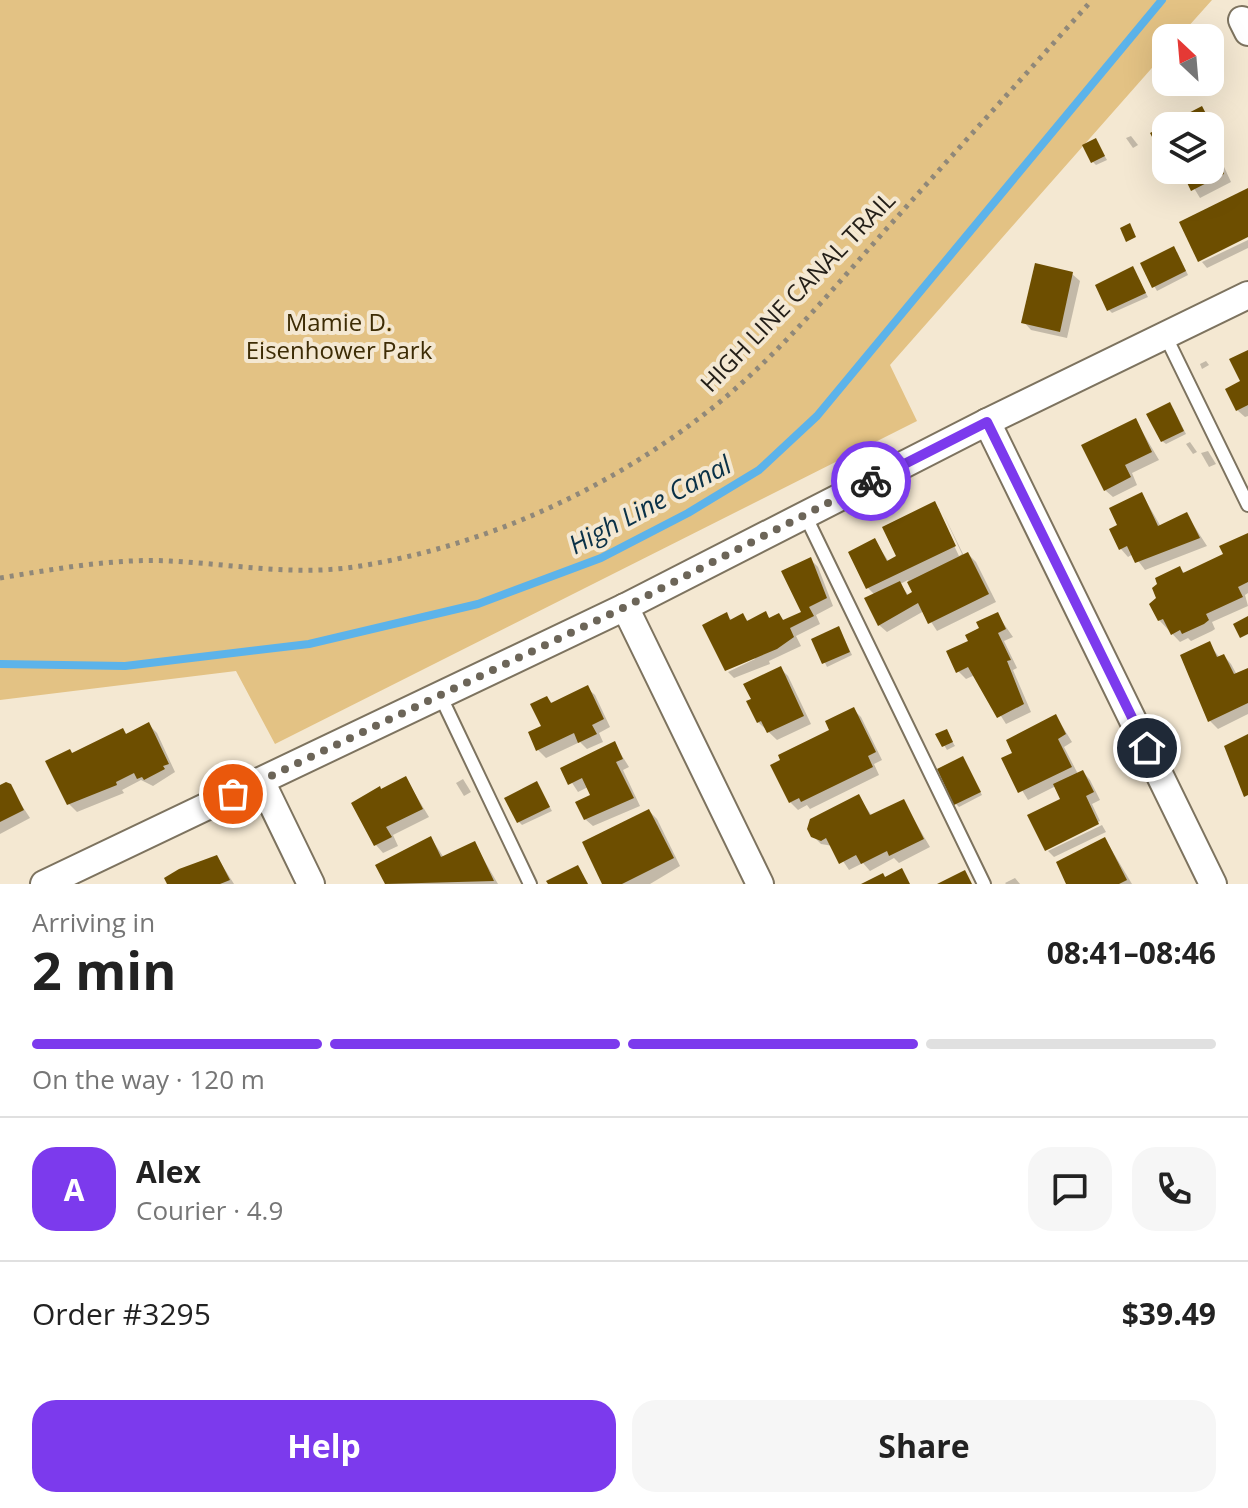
<!DOCTYPE html>
<meta charset="utf-8">
<style>
:root{--surface:#fff;--page:#f6f6f6;--text:#222;--muted:#767676;--line:#e0e0e0;--accent:#7c3aed}
body{margin:0;font-family:"Open Sans",sans-serif;background:var(--page);color:var(--text);height:100vh;display:flex;flex-direction:column;font-size:30px;white-space:nowrap}
*{box-sizing:border-box;margin:0}
p{font-size:26px;color:var(--muted)}
.icon{flex:none;width:44px;height:44px;fill:none;stroke:currentColor;stroke-width:2;stroke-linecap:round;stroke-linejoin:round}
.map{position:relative;height:884px;overflow:hidden}
.sheet{display:flex;flex-direction:column;background:var(--surface);flex:1}
.sheet>*{flex:none}
.needle{width:52px;rotate:334deg}
.buttons{position:absolute;left:1152px;top:24px;display:grid;gap:16px}
.buttons a{display:grid;place-items:center;width:72px;height:72px;border-radius:16px;background:var(--surface);box-shadow:0 8px 32px #0002;font-size:40px}
.pin{position:absolute;display:grid;place-items:center;width:68px;height:68px;color:#fff;margin:-34px;border:4px solid #fff;border-radius:50%;box-shadow:0 2px 8px #0007}
.courier{position:absolute;display:grid;place-items:center;width:80px;height:80px;margin:-40px;border:6px solid #7c3aed;border-radius:50%;background:#fff;color:#222;box-shadow:0 2px 10px #0007}
.overview em{font-style:normal;font-weight:700}
.overview div{display:flex;flex-direction:column-reverse}
.overview{display:flex;align-items:center;justify-content:space-between;height:136px;padding:0 32px}
h1{font-size:52px;font-weight:700;line-height:60px}
.bar{display:grid;grid-template-columns:repeat(4,1fr);gap:12px 8px;align-content:center;height:96px;padding:0 32px}
.bar i{height:10px;border-radius:6px;background:var(--line)}
.bar .on{background:var(--accent)}
.bar p{grid-column:span 4}
.line{display:flex;align-items:center;gap:20px;padding:0 32px;border-top:2px solid var(--line)}
.line div{flex:1}
.round{display:grid;place-items:center;flex:none;width:84px;height:84px;border-radius:24px;background:var(--page)}
.action{display:flex;gap:16px;margin-top:auto;padding:16px 32px}
.action a{flex:1;height:92px;border-radius:24px;background:var(--accent);color:#fff;font-size:32px;font-weight:700;line-height:92px;text-align:center}
.action a+a{background:var(--page);color:var(--text)}
.map>svg:first-child{display:block}
.green{fill:#e3c284}
.shadow{fill:#0003;fill-rule:evenodd}
.lines{fill:none;stroke-linecap:round;stroke-linejoin:round}
.stream{stroke:#5cb3ea;stroke-width:8}
.building{fill:#6d4e00}
.lane-casing{stroke:#7d735f;stroke-width:16}
.street-casing{stroke:#7d735f;stroke-width:30}
.path{stroke:#908879;stroke-width:5;stroke-dasharray:4 6;stroke-linecap:butt}
.lane{stroke:#fff;stroke-width:12}
.street{stroke:#fff;stroke-width:26}
.done{stroke:#6c6558;stroke-width:8;stroke-dasharray:0 14.4}
.route{stroke:#7c3aed;stroke-width:10}
.labels{text-anchor:middle;stroke-width:8;stroke-linejoin:round;paint-order:stroke}
.street-label{font-size:24px;fill:#231e17;stroke:#f4e8d2}
.park-label{font-size:24px;fill:#3d2c05;stroke:#f4e8d2}
.water-label{font-size:26px;font-style:italic;fill:#0a3147;stroke:#f4e8d2}
</style>
<div class="map">
<svg width="1248" height="884" viewBox="0 0 1248 884">
<rect width="100%" height="100%" fill="#f4e8d2"/>
<path class="green" d="M0 0H1212L1178 38H1166V52L890 365 917 421 275 744 236 671 0 700Z"/>
<g class="shadow">
<path d="M1202 109 1221 139 1213 143 1231 182 1200 198 1183 170H1210V126H1169Z"/>
<path d="M1131 136 1138 145 1133 148 1126 138Z"/>
<path d="M1096 141 1107 160 1096 165 1092 161Z"/>
<path d="M1248 240V248L1207 268 1202 262Z"/>
<path d="M1177 252 1188 275 1157 291 1142 264Z"/>
<path d="M1133 269 1148 297 1112 313 1109 310Z"/>
<path d="M1072 274 1080 281 1067 338 1031 330 1024 322Z"/>
<path d="M1248 352V416L1245 417 1237 410Z"/>
<path d="M1206 361 1209 365 1202 369 1200 364Z"/>
<path d="M1173 408 1186 434 1166 444 1162 441Z"/>
<path d="M1136 421 1159 460 1132 473 1137 485 1113 497 1105 490Z"/>
<path d="M1190 442 1197 452 1193 454 1186 444Z"/>
<path d="M1208 451 1216 464 1209 467 1201 453Z"/>
<path d="M1142 494 1161 527 1187 515 1207 546 1145 570 1133 554 1128 557 1121 549 1120 526Z"/>
<path d="M934 504 940 510H937L959 556 962 554 942 511 964 556 968 554 976 562 996 602 937 631 924 611 887 632 879 625 875 595 868 588 875 541 889 562 898 557ZM908 580 915 593 909 596 900 584Z"/>
<path d="M1248 535V593L1245 595 1248 606 1212 622 1215 629 1212 631 1191 641 1188 638 1180 642 1159 620 1180 568 1185 574 1226 555Z"/>
<path d="M810 559 818 567 833 606 816 615 820 624 796 636 801 646 769 661 770 664 734 678 728 672 755 659 753 655 727 668 726 615 733 621 743 616 749 622 765 614 771 619 779 615 785 622 803 613Z"/>
<path d="M997 614 1013 637 1004 641 1017 668 1013 670 1031 712 1006 724 975 675 966 679 958 671 970 642Z"/>
<path d="M841 632 852 655 827 667 814 640Z"/>
<path d="M1209 644 1220 658 1224 656 1231 664 1237 675 1248 670V714L1218 729 1210 721Z"/>
<path d="M780 668 788 676 811 724 777 740 758 722Z"/>
<path d="M587 688 595 695 610 727 599 733 603 742 587 749 580 742 546 758 538 750 547 698 553 704Z"/>
<path d="M854 710 861 717 882 760 874 764 879 775 810 809 807 805 798 810 790 802 832 731Z"/>
<path d="M1056 716 1072 742 1064 747 1078 774 1083 772 1090 780 1100 800 1092 804 1100 821 1046 848 1063 800 1056 786 1028 800 1003 759 1015 754Z"/>
<path d="M149 725 157 733 175 772 153 786 141 780 122 790 124 793 77 812 69 804 73 754Z"/>
<path d="M946 731 955 746 947 750 938 735Z"/>
<path d="M614 743 629 767 623 770 640 806 593 826 585 819 593 796 588 787 578 792 563 769Z"/>
<path d="M963 758 982 795 959 807 956 804Z"/>
<path d="M406 779 429 817 393 835 398 846 383 853 376 845Z"/>
<path d="M463 779 471 792 464 796 456 783Z"/>
<path d="M537 784 552 811 522 825 519 822Z"/>
<path d="M9 786 30 818 0 834V788Z"/>
<path d="M858 796 872 816 903 801 930 847 899 863 894 858 870 871 863 863 849 870 833 846 821 844 813 836Z"/>
<path d="M649 811 657 819 680 866 650 884H605Z"/>
<path d="M1102 825 1106 832 1054 857 1048 851Z"/>
<path d="M431 838 444 858 474 843 498 884H389L378 866Z"/>
<path d="M1105 839 1132 884H1068Z"/>
<path d="M217 857 234 884H169Z"/>
<path d="M1015 878 1020 884H1006L1005 883Z"/>
</g>
<g class="lines">
<path class="stream" d="M0 664 125 666 309 644 478 604 601 558 688 513 759 470 817 416 1162 0"/>
</g>
<g class="building">
<path d="M1202 106 1215 131 1210 134V126H1166L1164 160 1150 133Z"/>
<path d="M1096 138 1105 156 1091 163 1082 145Z"/>
<path d="M1210 141 1224 174 1191 191 1181 170H1210Z"/>
<path d="M1248 188V237L1198 262 1179 222Z"/>
<path d="M1130 223 1136 237 1126 242 1120 228Z"/>
<path d="M1174 246 1186 271 1152 288 1140 263Z"/>
<path d="M1035 263 1073 272 1060 332 1021 323Z"/>
<path d="M1133 266 1146 293 1107 311 1095 285Z"/>
<path d="M1248 350V405L1236 411 1225 389 1240 381 1229 359Z"/>
<path d="M1170 402 1184 431 1161 442 1146 414Z"/>
<path d="M1136 418 1152 452 1125 465 1131 477 1104 491 1081 445Z"/>
<path d="M1142 492 1158 526 1187 512 1200 538 1135 563 1127 546 1119 550 1109 529 1117 525 1109 508Z"/>
<path d="M935 501 956 546 866 589 848 552 875 538 887 561 896 556 882 527Z"/>
<path d="M1248 533V582L1238 587 1243 597 1206 614 1209 620 1204 624 1182 634 1180 630 1171 635 1163 619 1158 621 1149 604 1156 598 1152 588 1157 584 1155 578 1180 566 1183 573 1223 554 1219 546Z"/>
<path d="M968 552 989 594 928 624 918 603 878 626 864 598 900 581 907 595 912 592 907 582Z"/>
<path d="M811 557 827 598 809 607 814 616 790 628 794 637 777 649 725 671 702 625 727 612 730 620 743 613 747 621 766 611 769 618 779 613 783 620 801 612 781 571Z"/>
<path d="M998 612 1006 629 998 633 1011 660 1007 661 1024 704 997 718 968 667 956 673 946 651 968 641 965 635 979 628 976 622Z"/>
<path d="M1248 616V634L1240 638 1233 624Z"/>
<path d="M839 626 850 652 822 664 811 639Z"/>
<path d="M1210 641 1217 657 1224 654 1234 674 1248 668V703L1208 722 1180 655Z"/>
<path d="M781 666 804 716 767 733 761 721 757 723 746 701 751 699 743 684Z"/>
<path d="M588 685 604 719 592 725 597 734 578 743 574 733 536 751 528 732 541 726 530 704 547 696 551 703Z"/>
<path d="M854 707 876 752 868 756 873 767 801 802 799 798 789 803 770 765 780 760 778 755 829 730 825 721Z"/>
<path d="M1056 714 1066 734 1058 739 1072 767 1018 793 1001 758 1012 753 1006 740Z"/>
<path d="M149 722 169 764 163 766 165 769 144 780 142 777 137 779 134 773 116 782 117 785 67 805 45 761 70 749 72 753 123 728 126 734Z"/>
<path d="M947 729 953 742 942 747 935 734Z"/>
<path d="M1248 734V795L1244 797 1224 746Z"/>
<path d="M615 741 623 759 616 762 634 798 584 820 575 802 590 795 582 778 568 785 560 768Z"/>
<path d="M963 756 981 792 954 805 937 769Z"/>
<path d="M1083 770 1094 792 1086 796 1099 824 1045 851 1027 815 1060 799 1053 784Z"/>
<path d="M406 776 423 809 386 827 392 837 374 846 351 803 380 786 381 789Z"/>
<path d="M537 781 550 807 517 823 504 798Z"/>
<path d="M6 782 11 784 24 810 0 822V785Z"/>
<path d="M859 794 870 815 904 799 924 839 889 856 887 851 861 864 856 855 839 864 826 838 821 841 811 837 807 829 810 819Z"/>
<path d="M649 809 674 858 622 884H602L582 842Z"/>
<path d="M431 836 441 857 475 841 494 881 385 884 375 865Z"/>
<path d="M1105 837 1127 880 1119 884H1066L1056 862Z"/>
<path d="M217 855 230 880 220 884H167L164 878 179 869Z"/>
<path d="M578 865 588 884H548L546 881Z"/>
<path d="M902 868 910 884H861L883 873 885 877Z"/>
<path d="M965 870 972 884H937Z"/>
</g>
<g class="lines">
<defs>
<g id="lane">
<path d="M1165 335 1248 505"/>
<path d="M805 515 984 884"/>
<path d="M440 695 530 884"/>
</g>
<g id="street">
<path d="M1242 20 1248 32"/>
<path d="M987 422 1213 884"/>
<path d="M625 607 760 884"/>
<path d="M261 781 311 884"/>
<path d="M44 884 625 607 987 422 1248 295"/>
</g>
</defs>
<use href="#lane" class="lane-casing"/>
<use href="#street" class="street-casing"/>
<path class="path" d="M0 578C55 569 115 558 170 561 231 564 293 576 354 567 484 547 608 490 711 409 781 354 839 281 899 215 963 143 1028 72 1092 0"/>
<use href="#lane" class="lane"/>
<use href="#street" class="street"/>
</g>
<g class="lines">
<path class="done" d="M233 794 625 607 871 481"/>
<path class="route" d="M871 481 987 422 1147 748"/>
</g>
<g class="labels">
<g class="street-label">
<text transform="translate(798 292) rotate(-46)" y="8">HIGH LINE CANAL TRAIL</text>
</g>
<g class="park-label">
<text x="339" y="331">Mamie D.<tspan x="339" dy="28">Eisenhower Park</tspan></text>
</g>
<g class="water-label">
<text transform="translate(650 505) rotate(-28)" y="9">High Line Canal</text>
</g>
</g>
</svg>
<div class="buttons">
<a><svg class="needle" viewBox="-14 -14 28 28"><path d="M0-13l5 13h-10z" fill="#e53935"/><path d="M0 13l5-13h-10z" fill="#767676"/></svg></a>
<a><svg class="icon" aria-label="layers" viewBox="0 0 24 24"><path d="M12 4l9 5-9 5-9-5zM3 14l9 5 9-5"/></svg></a>
</div>
<div class="pin" style="left:233px;top:794px;background:#ea580c"><svg class="icon" aria-label="bag" viewBox="0 0 24 24"><path d="M5 8h14l-1 12H6zM9 8a3 3 0 0 1 6 0"/></svg></div>
<div class="pin" style="left:1147px;top:748px;background:#1f2937"><svg class="icon" aria-label="home" viewBox="0 0 24 24"><path d="M3 11l9-7 9 7M6 9v11h12V9"/></svg></div>
<div class="courier" style="left:871px;top:481px"><svg class="icon" aria-label="bike" viewBox="0 0 24 24"><circle cx="6" cy="16" r="4"/><circle cx="18" cy="16" r="4"/><path d="M6 16l4-8h5l3 8M10 8l3 8H6M13 5h3"/></svg></div>
</div>
<section class="sheet">
<div class="overview"><div><h1>2 min</h1><p>Arriving in</p></div><em>08:41–08:46</em></div>
<div class="bar"><i class="on"></i><i class="on"></i><i class="on"></i><i></i><p>On the way · 120 m</p></div>
<div class="line" style="height:144px"><b class="round" style="background:var(--accent);color:#fff">A</b><div><b>Alex</b><p>Courier · 4.9</p></div><a class="round"><svg class="icon" aria-label="chat" viewBox="0 0 24 24"><path d="M4 5h16v11H9l-5 4z"/></svg></a><a class="round"><svg class="icon" aria-label="phone" viewBox="0 0 24 24"><path d="M5 4h4l2 5-3 2q2 4 5 5l2-3 5 2v4C11 20 4 13 5 4z"/></svg></a></div>
<div class="line" style="height:104px"><div>Order #3295</div><b>$39.49</b></div>
<div class="action"><a>Help</a><a>Share</a></div>
</section>
